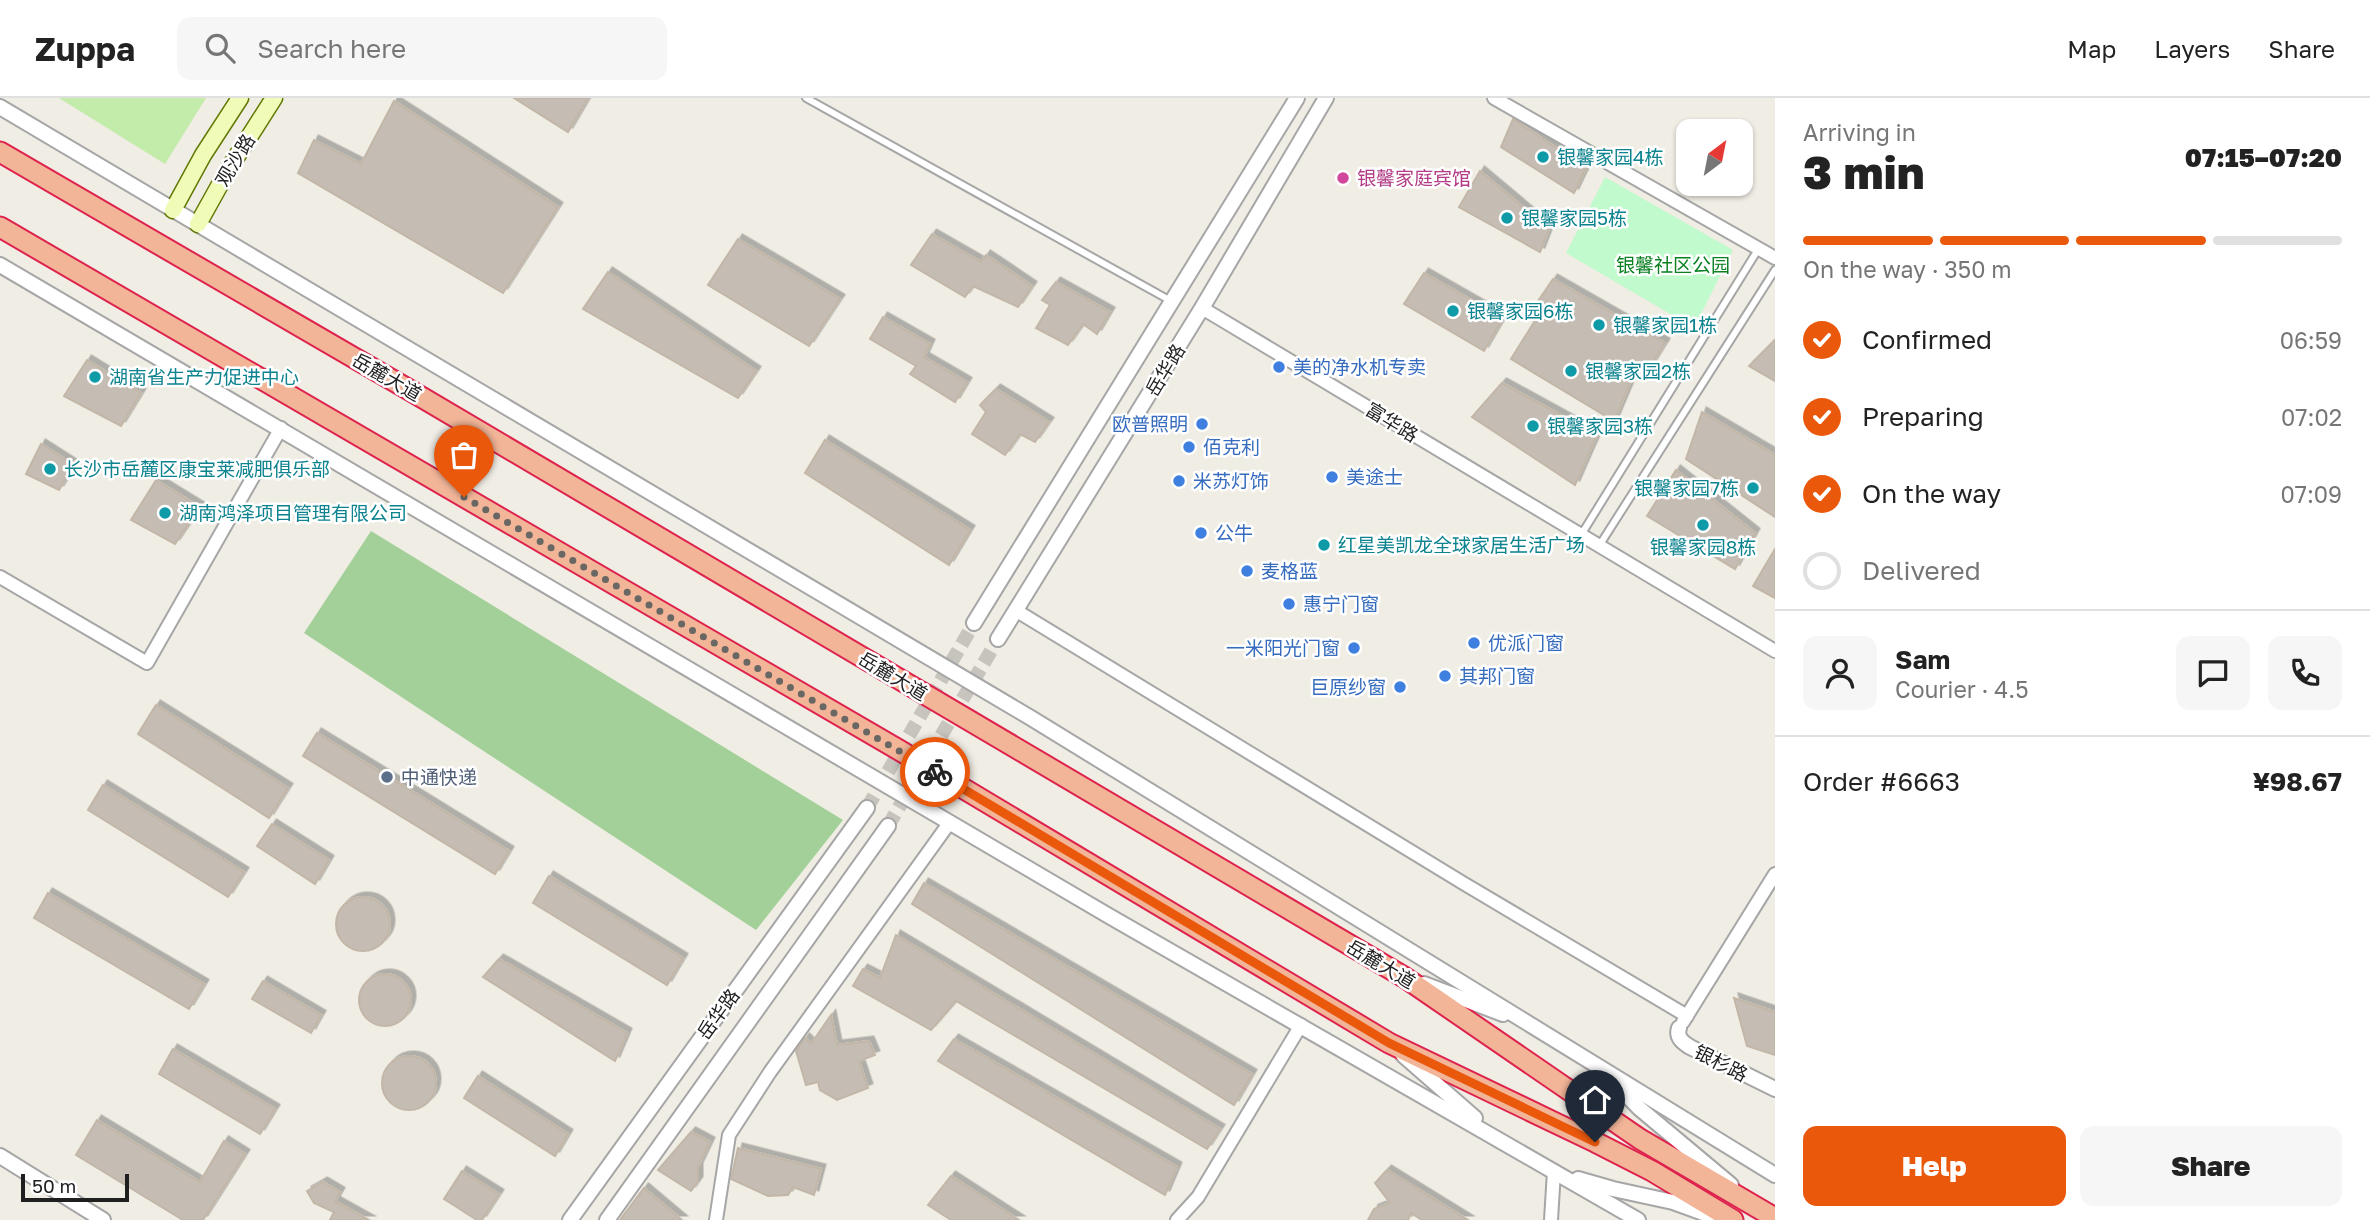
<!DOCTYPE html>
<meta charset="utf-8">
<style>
:root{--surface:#fff;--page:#f6f6f6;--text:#222;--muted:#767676;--line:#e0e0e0;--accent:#ea580c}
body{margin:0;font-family:"Golos Text","Noto Sans SC",sans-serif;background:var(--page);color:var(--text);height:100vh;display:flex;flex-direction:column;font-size:26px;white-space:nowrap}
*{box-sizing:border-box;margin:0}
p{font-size:23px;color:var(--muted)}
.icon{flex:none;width:38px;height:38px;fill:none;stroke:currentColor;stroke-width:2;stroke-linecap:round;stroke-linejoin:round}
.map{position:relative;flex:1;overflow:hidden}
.drawer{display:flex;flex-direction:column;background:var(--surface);width:595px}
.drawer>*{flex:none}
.needle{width:46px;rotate:32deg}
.controls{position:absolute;left:1676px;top:21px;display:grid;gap:14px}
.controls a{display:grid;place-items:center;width:77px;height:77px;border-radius:14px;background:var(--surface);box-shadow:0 2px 5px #0004;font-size:35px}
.scale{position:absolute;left:21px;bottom:18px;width:108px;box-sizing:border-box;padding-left:7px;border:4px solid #1f1f1f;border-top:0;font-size:19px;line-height:24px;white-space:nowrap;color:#1f1f1f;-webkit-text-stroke:5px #fff;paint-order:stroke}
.pin{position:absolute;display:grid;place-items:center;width:60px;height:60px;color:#fff;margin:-72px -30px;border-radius:50% 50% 50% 0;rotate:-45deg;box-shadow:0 0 7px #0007}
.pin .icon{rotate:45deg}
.courier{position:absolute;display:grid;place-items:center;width:70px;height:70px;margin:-35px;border:5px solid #ea580c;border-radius:50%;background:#fff;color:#222;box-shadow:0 2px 9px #0007}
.summary em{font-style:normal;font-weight:800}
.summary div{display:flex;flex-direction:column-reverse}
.summary{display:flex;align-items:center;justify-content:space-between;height:119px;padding:0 28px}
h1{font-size:46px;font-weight:800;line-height:52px}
.bar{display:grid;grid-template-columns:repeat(4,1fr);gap:10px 7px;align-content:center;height:84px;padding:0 28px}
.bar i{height:9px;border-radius:5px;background:var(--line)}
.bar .active{background:var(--accent)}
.bar p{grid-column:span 4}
.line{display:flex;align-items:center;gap:18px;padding:0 28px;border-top:2px solid var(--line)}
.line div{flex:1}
.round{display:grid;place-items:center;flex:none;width:74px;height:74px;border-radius:14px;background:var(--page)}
ol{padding:0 28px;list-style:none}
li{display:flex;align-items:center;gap:21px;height:77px}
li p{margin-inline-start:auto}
li .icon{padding:7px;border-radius:50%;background:var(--accent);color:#fff;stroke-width:4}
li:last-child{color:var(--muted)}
li i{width:38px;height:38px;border:4px solid var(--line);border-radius:50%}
.button{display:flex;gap:14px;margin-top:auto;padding:14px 28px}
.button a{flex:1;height:80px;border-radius:14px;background:var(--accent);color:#fff;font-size:28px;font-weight:800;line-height:80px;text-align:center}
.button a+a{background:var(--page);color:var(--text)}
header{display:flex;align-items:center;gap:42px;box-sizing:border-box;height:98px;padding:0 35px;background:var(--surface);border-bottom:2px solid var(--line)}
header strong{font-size:33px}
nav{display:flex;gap:38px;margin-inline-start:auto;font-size:24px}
.search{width:490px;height:63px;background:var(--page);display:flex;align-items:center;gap:18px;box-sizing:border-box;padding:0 24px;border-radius:14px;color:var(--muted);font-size:26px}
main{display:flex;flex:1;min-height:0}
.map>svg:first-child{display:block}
.grass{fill:#c3ebaa}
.forest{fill:#a3d099}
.park{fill:#c1facc}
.building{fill:#c5bdb4;stroke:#c2b6a7;stroke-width:2;filter:url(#shadow)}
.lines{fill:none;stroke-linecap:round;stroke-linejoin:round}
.tertiary-tunnel{stroke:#c6c4bd;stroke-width:14;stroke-dasharray:14 7;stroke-linecap:butt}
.service-casing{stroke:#a6a6a6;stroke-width:10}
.minor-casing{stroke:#a6a6a6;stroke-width:16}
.tertiary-casing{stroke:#a6a6a6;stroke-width:18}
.secondary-casing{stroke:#5f7903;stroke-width:19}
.trunk-casing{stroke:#de224e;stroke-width:23}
.service{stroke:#fff;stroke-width:6}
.minor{stroke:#fff;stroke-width:12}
.tertiary{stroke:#fff;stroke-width:14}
.secondary{stroke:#f0fbb8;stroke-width:16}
.trunk{stroke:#f2b598;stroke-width:19}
.done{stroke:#686764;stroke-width:7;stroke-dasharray:0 12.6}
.route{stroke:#ea580c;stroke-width:9}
.culture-dot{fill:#0f9aa8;stroke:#fff;stroke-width:2.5}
.hotel-dot{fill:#d1479c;stroke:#fff;stroke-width:2.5}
.shop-dot{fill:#3f7fe0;stroke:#fff;stroke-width:2.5}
.service-dot{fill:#5c6f8a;stroke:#fff;stroke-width:2.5}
.labels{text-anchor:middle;stroke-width:5;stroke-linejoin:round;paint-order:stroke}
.culture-label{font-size:19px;fill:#0d838f;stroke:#fff;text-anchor:start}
.street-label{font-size:19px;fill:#1f1f1f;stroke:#fff}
.hotel-label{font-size:19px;fill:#b23c85;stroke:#fff;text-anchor:start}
.park-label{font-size:19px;fill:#0a8021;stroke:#fff}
.shop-label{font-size:19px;fill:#366cbe;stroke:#fff;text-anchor:start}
.service-label{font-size:19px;fill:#4e5e75;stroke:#fff;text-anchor:start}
</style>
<header>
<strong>Zuppa</strong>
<div class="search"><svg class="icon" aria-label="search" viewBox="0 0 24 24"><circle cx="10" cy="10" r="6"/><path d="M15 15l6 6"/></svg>Search here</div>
<nav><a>Map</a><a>Layers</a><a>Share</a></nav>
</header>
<main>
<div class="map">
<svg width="1775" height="1122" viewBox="0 0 1775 1122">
<defs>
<filter id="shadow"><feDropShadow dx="4.5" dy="-4.5" stdDeviation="0" flood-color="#0004"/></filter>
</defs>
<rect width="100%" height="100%" fill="#f0ede5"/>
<path class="grass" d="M59 0H206L165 66Z"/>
<path class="forest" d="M371 433 843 722 756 832 304 535Z"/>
<path class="park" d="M1605 79 1733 152 1694 230 1566 155Z"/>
<g class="building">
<path d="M514 0H588L568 34Z"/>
<path d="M394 3 558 109 503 195 298 75 314 42 361 66Z"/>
<path d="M1513 21 1586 70 1574 95 1501 49Z"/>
<path d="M1480 73 1549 131 1540 154 1459 109Z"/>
<path d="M932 136 981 164 986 157 1032 188 1018 209 973 188 965 199 911 167Z"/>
<path d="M738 141 840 201 809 248 708 187Z"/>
<path d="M608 174 756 273 738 300 583 211Z"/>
<path d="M1424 175 1503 220 1484 253 1404 206Z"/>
<path d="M1553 181 1665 245 1647 274 1637 269 1614 323 1511 261 1541 213 1534 209Z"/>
<path d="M1056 184 1110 214 1097 236 1083 226 1068 247 1036 230 1050 207 1042 202Z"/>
<path d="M883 219 930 246 924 259 967 284 955 304 910 276 916 268 870 241Z"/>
<path d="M1775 242V283L1749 268Z"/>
<path d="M87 262 141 295 121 328 64 298Z"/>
<path d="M1502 285 1597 337 1575 387 1472 319Z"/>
<path d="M996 291 1049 324 1035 344 1020 336 1005 357 972 336 986 314 980 307Z"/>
<path d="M1702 314 1775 357V419L1686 361Z"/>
<path d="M825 342 970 432 949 467 805 375Z"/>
<path d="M41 346 74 367 59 392 26 376Z"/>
<path d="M1676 372 1755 435 1735 471 1647 418Z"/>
<path d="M156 382 200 409 175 446 131 422Z"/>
<path d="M1775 451V500L1753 488Z"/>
<path d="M156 607 288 690 269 720 138 636Z"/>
<path d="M317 635 509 753 495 776 303 658Z"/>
<path d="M103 687 244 774 228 799 88 712Z"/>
<path d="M272 726 329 762 315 786 257 748Z"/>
<path d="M549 778 683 860 667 887 533 805Z"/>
<path d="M924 785 1252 976 1234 1007 912 806Z"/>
<path d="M48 795 204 886 189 911 34 820Z"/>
<circle cx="363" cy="826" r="27"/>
<path d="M896 837 1220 1031 1207 1051 956 903 931 932 853 888 863 871 880 880Z"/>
<path d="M499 861 627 935 615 963 483 879Z"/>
<circle cx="385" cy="902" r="26"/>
<path d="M263 883 321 917 311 935 252 901Z"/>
<path d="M1734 900 1775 914V957L1747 948Z"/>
<path d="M831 917 837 947 869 943 875 957 859 963 868 990 837 1002 820 992 818 984 806 987 796 953 805 940 811 946Z"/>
<path d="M954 941 1177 1069 1165 1097 938 963Z"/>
<path d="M173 951 275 1011 260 1036 159 976Z"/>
<circle cx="409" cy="985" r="27"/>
<path d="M478 978 568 1036 555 1058 464 1000Z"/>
<path d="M97 1022 200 1084 224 1043 245 1056 203 1122H183L76 1057Z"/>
<path d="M691 1034 710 1044 698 1069V1083L691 1093 658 1072Z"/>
<path d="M738 1050 821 1071 814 1097 793 1089 788 1097 768 1098 731 1081Z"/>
<path d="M1387 1072 1468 1122H1422L1411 1115 1408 1122H1368L1374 1111 1390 1105 1375 1085Z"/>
<path d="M462 1073 499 1096 482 1122H477L444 1101Z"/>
<path d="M951 1078 1019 1122H951L928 1107Z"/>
<path d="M323 1084 340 1094 335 1103 369 1122H330L334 1114 314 1105 307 1093Z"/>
<path d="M644 1090 682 1122H620Z"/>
</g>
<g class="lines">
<g class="tertiary-tunnel">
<path d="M867 710 974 525"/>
<path d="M888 728 998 541"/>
</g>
<defs>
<g id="service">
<path d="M806 0 1171 203"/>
<path d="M1581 437 1759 150"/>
<path d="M1599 448 1775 172"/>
</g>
<g id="minor">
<path d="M1494 0 1775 160"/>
<path d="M1202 210 1775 553"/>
<path d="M0 479 147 565 281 330"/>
<path d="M1017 513 1463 785 1687 918"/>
<path d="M1683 924 1775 776"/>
<path d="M716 1122 729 1037 770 974 950 724"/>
<path d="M1177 1122 1198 1099 1301 927"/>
<path d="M1551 1122 1554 1073"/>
</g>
<g id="tertiary">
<path d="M0 9 1031 620 1775 1077"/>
<path d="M0 167 1109 818 1638 1122"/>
<path d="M974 525 1297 0"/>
<path d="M998 541 1202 210 1326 0"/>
<path d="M1424 886 1503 916"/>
<path d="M1679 930C1676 939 1682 944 1690 949L1775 991"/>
<path d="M1403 957 1475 1020"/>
<path d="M1617 987 1639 1010 1731 1087"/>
<path d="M0 1058 103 1122"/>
<path d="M1578 1081 1613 1091 1673 1104 1717 1120"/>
<path d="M570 1122 867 710"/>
<path d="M607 1122 888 728"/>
</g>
<g id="secondary">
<path d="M173 112 203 57 240 0"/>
<path d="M198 126 228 72 274 0"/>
</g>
<g id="trunk">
<path d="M0 54 406 290 1404 879 1640 1041 1775 1120"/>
<path d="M0 129 899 652 1389 945 1595 1044 1652 1073 1733 1122"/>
</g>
</defs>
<use href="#service" class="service-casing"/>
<use href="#minor" class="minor-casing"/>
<use href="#tertiary" class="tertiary-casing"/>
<use href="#secondary" class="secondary-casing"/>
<use href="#trunk" class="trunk-casing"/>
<use href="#service" class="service"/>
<use href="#minor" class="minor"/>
<use href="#tertiary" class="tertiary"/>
<use href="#secondary" class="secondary"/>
<use href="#trunk" class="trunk"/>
</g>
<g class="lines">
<path class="done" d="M464 399 935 674"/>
<path class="route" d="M935 674 1389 945 1595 1044"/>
</g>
<g class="culture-dot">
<circle cx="1543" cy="59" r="7"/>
<circle cx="1507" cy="120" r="7"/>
<circle cx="1453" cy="213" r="7"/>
<circle cx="1599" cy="227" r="7"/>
<circle cx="1571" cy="273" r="7"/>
<circle cx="95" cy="279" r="7"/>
<circle cx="1533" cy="328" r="7"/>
<circle cx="50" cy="371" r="7"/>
<circle cx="1753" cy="390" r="7"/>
<circle cx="165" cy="415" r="7"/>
<circle cx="1703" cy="427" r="7"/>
<circle cx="1324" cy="447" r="7"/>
</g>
<circle class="hotel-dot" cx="1343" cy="80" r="7"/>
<g class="shop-dot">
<circle cx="1279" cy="269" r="7"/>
<circle cx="1202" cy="326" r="7"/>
<circle cx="1189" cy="349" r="7"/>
<circle cx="1332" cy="379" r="7"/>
<circle cx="1179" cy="383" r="7"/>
<circle cx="1201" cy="435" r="7"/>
<circle cx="1247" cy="473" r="7"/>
<circle cx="1289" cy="506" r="7"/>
<circle cx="1474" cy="545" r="7"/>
<circle cx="1354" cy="550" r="7"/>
<circle cx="1445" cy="578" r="7"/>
<circle cx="1400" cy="589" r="7"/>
</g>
<circle class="service-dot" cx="387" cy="679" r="7"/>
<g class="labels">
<g class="culture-label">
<text x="1557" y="66">银馨家园4栋</text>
<text x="1521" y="127">银馨家园5栋</text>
<text x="1467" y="220">银馨家园6栋</text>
<text x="1613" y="234">银馨家园1栋</text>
<text x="1585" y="280">银馨家园2栋</text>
<text x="109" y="286">湖南省生产力促进中心</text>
<text x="1547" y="335">银馨家园3栋</text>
<text x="64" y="378">长沙市岳麓区康宝莱减肥俱乐部</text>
<text x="1739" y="397" text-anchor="end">银馨家园7栋</text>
<text x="179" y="422">湖南鸿泽项目管理有限公司</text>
<text x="1338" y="454">红星美凯龙全球家居生活广场</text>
<text x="1703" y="456" text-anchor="middle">银馨家园8栋</text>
</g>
<g class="street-label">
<text transform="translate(235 62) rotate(-59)" y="7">观沙路</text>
<text transform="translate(1165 272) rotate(-59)" y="7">岳华路</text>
<text transform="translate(387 279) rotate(30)" y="7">岳麓大道</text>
<text transform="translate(1392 324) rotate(31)" y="7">富华路</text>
<text transform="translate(893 578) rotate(31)" y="7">岳麓大道</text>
<text transform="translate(1381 866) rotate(31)" y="7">岳麓大道</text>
<text transform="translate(718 916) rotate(-54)" y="7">岳华路</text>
<text transform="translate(1721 965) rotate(27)" y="7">银杉路</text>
</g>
<g class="hotel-label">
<text x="1357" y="87">银馨家庭宾馆</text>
</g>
<g class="park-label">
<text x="1673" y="174">银馨社区公园</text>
</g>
<g class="shop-label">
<text x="1293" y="276">美的净水机专卖</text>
<text x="1188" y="333" text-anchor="end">欧普照明</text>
<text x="1203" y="356">佰克利</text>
<text x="1346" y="386">美途士</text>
<text x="1193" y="390">米苏灯饰</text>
<text x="1215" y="442">公牛</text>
<text x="1261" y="480">麦格蓝</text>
<text x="1303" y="513">惠宁门窗</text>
<text x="1488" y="552">优派门窗</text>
<text x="1340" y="557" text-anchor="end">一米阳光门窗</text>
<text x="1459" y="585">其邦门窗</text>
<text x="1386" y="596" text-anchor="end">巨原纱窗</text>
</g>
<g class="service-label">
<text x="401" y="686">中通快递</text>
</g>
</g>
</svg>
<div class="controls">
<a><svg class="needle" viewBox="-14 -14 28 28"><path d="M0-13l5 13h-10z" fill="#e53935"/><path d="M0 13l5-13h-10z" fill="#767676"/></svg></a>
</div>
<div class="scale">50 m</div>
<div class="pin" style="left:464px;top:399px;background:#ea580c"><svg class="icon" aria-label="bag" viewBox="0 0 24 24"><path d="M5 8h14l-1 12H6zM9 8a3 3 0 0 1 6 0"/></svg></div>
<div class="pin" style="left:1595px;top:1044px;background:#1f2937"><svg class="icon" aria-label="home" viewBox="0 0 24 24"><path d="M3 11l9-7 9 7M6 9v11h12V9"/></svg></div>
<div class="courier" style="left:935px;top:674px"><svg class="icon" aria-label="bike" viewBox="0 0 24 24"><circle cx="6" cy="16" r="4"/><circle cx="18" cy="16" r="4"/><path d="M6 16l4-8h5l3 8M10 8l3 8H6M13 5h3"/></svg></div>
</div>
<section class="drawer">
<div class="summary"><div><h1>3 min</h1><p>Arriving in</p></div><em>07:15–07:20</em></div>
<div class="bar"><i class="active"></i><i class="active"></i><i class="active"></i><i></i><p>On the way · 350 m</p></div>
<ol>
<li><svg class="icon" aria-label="check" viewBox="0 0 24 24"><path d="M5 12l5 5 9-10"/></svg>Confirmed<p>06:59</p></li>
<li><svg class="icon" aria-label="check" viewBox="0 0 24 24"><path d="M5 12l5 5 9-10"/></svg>Preparing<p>07:02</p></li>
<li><svg class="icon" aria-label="check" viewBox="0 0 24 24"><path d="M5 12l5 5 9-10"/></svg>On the way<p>07:09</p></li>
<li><i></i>Delivered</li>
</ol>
<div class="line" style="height:126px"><a class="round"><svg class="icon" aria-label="person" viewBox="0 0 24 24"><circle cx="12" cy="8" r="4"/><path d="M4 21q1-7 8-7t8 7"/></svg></a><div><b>Sam</b><p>Courier · 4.5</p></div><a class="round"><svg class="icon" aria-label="chat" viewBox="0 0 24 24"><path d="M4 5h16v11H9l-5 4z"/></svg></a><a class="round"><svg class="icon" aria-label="phone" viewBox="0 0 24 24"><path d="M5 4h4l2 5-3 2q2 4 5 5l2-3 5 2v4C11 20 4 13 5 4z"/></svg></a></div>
<div class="line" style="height:91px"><div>Order #6663</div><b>¥98.67</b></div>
<div class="button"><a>Help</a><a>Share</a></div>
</section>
</main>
